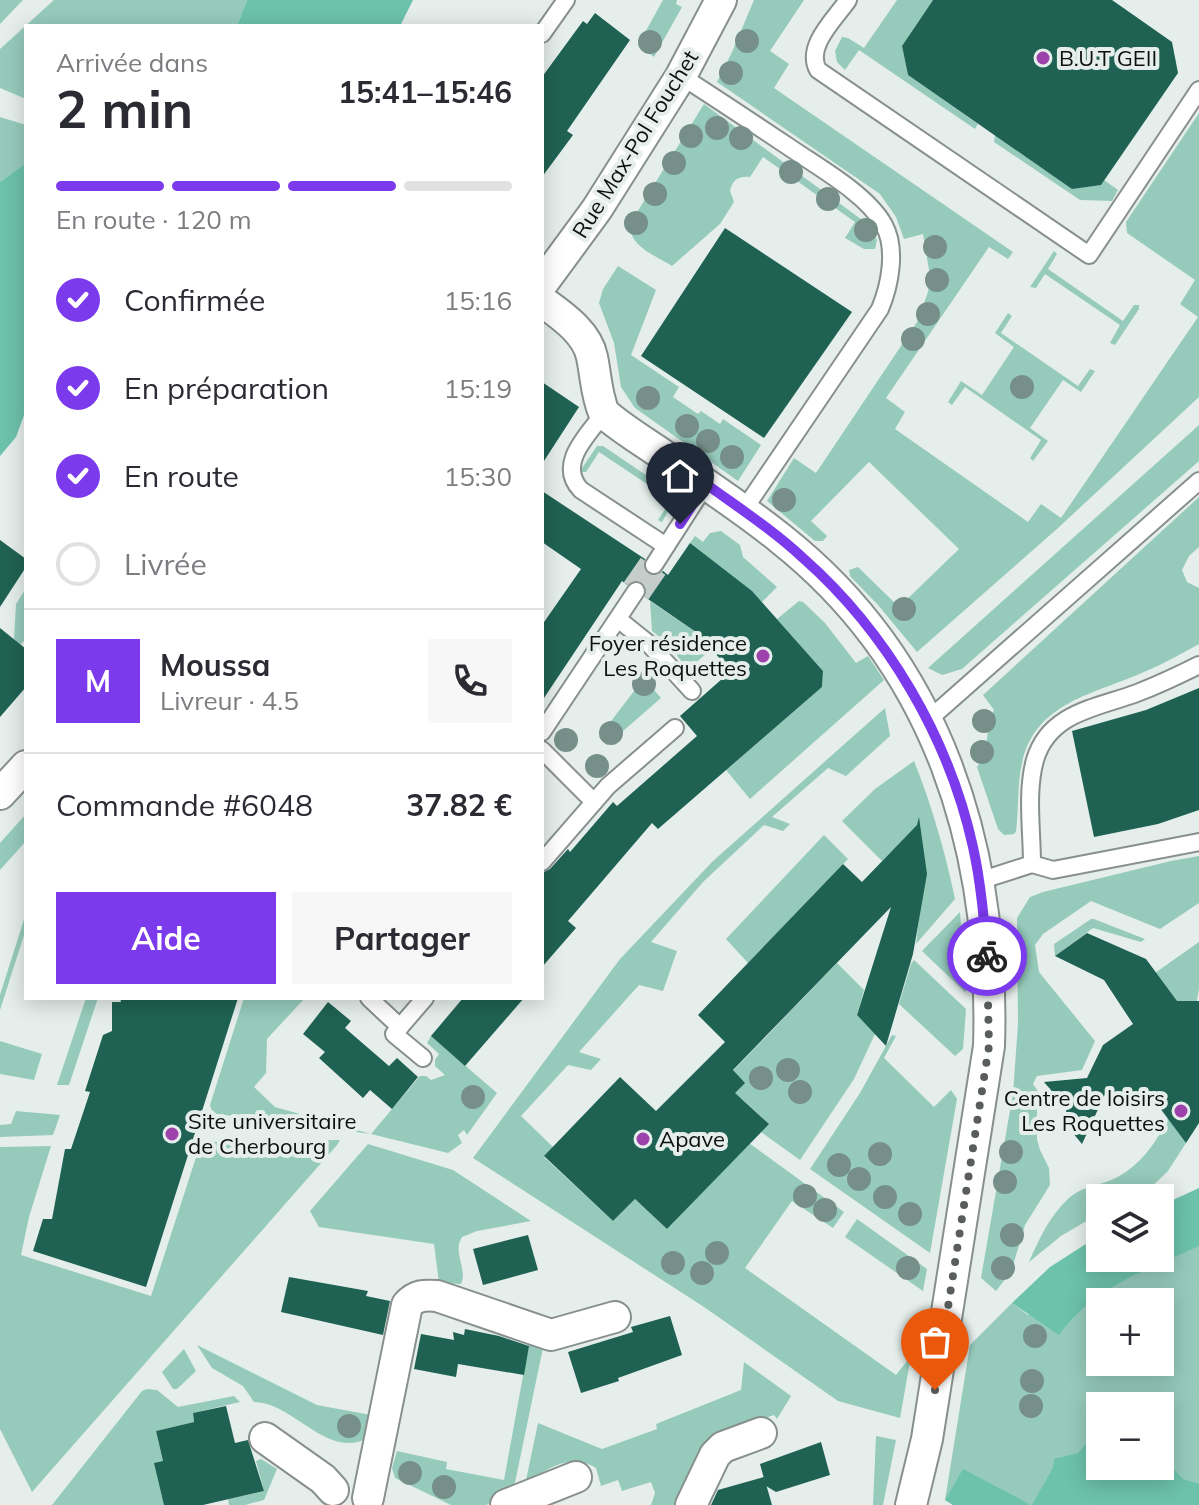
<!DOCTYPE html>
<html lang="fr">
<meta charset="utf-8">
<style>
:root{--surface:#fff;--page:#f7f7f7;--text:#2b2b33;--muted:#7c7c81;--line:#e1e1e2;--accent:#7c3aed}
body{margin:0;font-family:Mulish,sans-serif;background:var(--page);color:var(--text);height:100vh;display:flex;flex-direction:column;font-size:30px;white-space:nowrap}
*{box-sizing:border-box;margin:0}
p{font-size:26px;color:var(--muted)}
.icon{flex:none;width:44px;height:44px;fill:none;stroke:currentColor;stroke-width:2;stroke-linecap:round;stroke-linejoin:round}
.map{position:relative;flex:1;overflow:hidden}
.drawer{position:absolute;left:24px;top:24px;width:520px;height:976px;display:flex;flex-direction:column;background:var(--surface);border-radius:0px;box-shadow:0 4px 20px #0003}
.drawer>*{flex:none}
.tools{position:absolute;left:1086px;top:1184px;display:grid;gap:16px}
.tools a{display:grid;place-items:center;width:88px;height:88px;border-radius:0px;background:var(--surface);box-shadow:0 4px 20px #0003;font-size:40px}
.pin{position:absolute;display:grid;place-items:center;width:68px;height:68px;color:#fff;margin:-82px -34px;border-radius:50% 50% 50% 0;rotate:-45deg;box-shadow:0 0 8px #0007}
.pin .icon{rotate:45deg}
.courier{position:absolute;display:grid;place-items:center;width:80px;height:80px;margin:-40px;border:6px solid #7c3aed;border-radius:50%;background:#fff;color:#222;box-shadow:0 2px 10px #0007}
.head em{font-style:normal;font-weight:700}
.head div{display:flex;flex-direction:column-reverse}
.head{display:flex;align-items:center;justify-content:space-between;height:136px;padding:0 32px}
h1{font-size:52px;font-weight:700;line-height:60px}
.bar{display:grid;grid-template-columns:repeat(4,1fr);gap:12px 8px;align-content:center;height:96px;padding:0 32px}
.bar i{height:10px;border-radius:6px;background:var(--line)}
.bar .on{background:var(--accent)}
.bar p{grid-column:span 4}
.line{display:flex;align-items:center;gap:20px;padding:0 32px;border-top:2px solid var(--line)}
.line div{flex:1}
.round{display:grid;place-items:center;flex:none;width:84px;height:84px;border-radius:0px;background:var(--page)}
ol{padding:0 32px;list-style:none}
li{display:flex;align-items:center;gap:24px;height:88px}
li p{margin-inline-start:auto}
li .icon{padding:8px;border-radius:50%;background:var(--accent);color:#fff;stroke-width:4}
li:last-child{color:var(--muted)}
li i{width:44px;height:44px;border:4px solid var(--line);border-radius:50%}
.action{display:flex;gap:16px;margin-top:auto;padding:16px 32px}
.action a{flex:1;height:92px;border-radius:0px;background:var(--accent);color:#fff;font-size:32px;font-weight:700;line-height:92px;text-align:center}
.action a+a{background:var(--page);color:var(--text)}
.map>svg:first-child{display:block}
.green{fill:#96cbbb;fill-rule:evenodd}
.forest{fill:#6dc2ac}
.building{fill:#1f6253}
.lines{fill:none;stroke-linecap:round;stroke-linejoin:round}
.minor-tunnel{stroke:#c5cdca;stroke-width:30;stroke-dasharray:30 15;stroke-linecap:butt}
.service-casing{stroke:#87908d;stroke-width:20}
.minor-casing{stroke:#87908d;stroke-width:34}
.service{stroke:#fff;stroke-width:16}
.minor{stroke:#fff;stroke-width:30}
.tree{fill:#769089}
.done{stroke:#595e5c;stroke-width:8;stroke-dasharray:0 14.4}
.route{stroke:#7c3aed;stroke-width:10}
.poi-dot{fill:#9d41ab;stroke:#e5eeeb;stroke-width:3}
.labels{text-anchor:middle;stroke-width:8;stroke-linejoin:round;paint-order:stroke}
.poi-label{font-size:22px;fill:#0d100f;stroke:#e5eeeb;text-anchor:start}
.street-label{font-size:22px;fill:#0d100f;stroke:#e5eeeb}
</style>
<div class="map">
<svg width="1199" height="1505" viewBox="0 0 1199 1505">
<rect width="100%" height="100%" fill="#e5eeeb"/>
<g class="green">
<path d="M0 0H23L0 24Z"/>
<path d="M54 0H247L237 26H26V99L0 88V49Z"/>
<path d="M663 0H677L676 4 682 7 654 57 638 45Z"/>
<path d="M754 0H804L770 51 789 64 774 88 1013 252 1008 259 989 247 886 398 905 412 895 429 1028 522 1041 504 1061 518 1198 317 1180 304 1195 280 1127 233 1126 222 1199 113V397L1058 528 917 652 878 605 850 576 849 570 858 567 899 607 959 549 869 462 811 521 827 536 823 541H815L767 501 794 458 816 473 917 322 928 292 930 276 923 234 904 239 896 217 880 194 717 82 732 52Z"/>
<path d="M897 0H933L902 46 908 75 978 124 975 129 859 50 845 70 837 62 835 51 842 37 848 38 864 48Z"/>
<path d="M704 104 869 225 877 240 875 249H864L845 238 855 222 763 157 750 177C739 176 732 180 730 191L734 202 720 224 672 266C655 255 626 245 631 222Z"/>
<path d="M0 117 26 125V163L0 182Z"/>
<path d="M995 135 1072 188 1101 185 1104 180 1118 190 1112 201 1080 200 994 142Z"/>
<path d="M1054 251 1057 254 1048 269 1123 321 1134 305H1139V309L1115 345 1110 343 1120 325 1045 274 1036 288 1030 287Z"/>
<path d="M618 266 656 290 631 355 679 387 673 397 698 414 701 411 720 424 723 419 761 445 738 481 635 408 621 387 614 343 599 303 603 289Z"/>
<path d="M1008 313 1012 316 1001 333 1078 386 1090 369 1095 371 1081 392 1063 380 1030 428 1048 441 1033 461 1030 458 1041 440 965 387 952 405 948 402 961 381 982 395 1014 347 995 333Z"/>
<path d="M1199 425V461L962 669 942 675 928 668Z"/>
<path d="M597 446H603L677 496 662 522 658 520 671 500 599 452 586 472H582V468Z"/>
<path d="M1199 497V547L1189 556 1182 570 1187 582 1199 588V644C1181 654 1163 664 1144 672 1095 694 1035 702 1022 763 1017 785 1019 809 1016 831L1014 834 1004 835 998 829 977 767C990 749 985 729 994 710L983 695Z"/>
<path d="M721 531 740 545 743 557 777 587 762 602 690 543 695 536 703 542 710 533Z"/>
<path d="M26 588V639L20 645 14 639 16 604Z"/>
<path d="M650 601 696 632 712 649 688 669 666 642 652 631Z"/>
<path d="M799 601 803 602 825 623 856 663 868 656 884 680 750 799 726 770 822 687 823 671 777 619Z"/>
<path d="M644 678 661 698 607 745 599 737Z"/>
<path d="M885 708 890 736 846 776 828 768 772 817 790 824 783 831 764 825 703 882 651 942 677 951 663 991 639 985 579 1052 601 1059 591 1070 568 1065 521 1116 553 1147 544 1157 613 1221 635 1199 667 1229 749 1143 844 1212 833 1228 792 1201 745 1268 896 1375 911 1356 900 1418 838 1401 704 1307 473 1158 620 959 713 861Z"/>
<path d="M914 761C932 806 945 851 955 899L916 944 923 884 920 823 882 861 842 821 875 789Z"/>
<path d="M26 814V841L0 870V843Z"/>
<path d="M824 835 848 859 748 963 726 939Z"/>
<path d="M1199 856V903L1160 929 1091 901 1043 934 1035 945 1039 972 1095 1041 1082 1070 1037 1076 1033 1084 1040 1094 1037 1109V1139L1040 1150 1049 1168 1050 1185 1025 1225 1011 1272 996 1291 981 1278 1013 1093 1018 1024 1017 918 1030 897 1043 892 1171 861Z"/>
<path d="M960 912 966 993 922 951Z"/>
<path d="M26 913V929L0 1010V995Z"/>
<path d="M1091 919H1094L1145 939 1141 942 1093 928 1055 956 1054 944Z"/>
<path d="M1199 942V988L1192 1031 1155 973Z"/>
<path d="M914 960 966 1009 963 1049 955 1056 899 1004 911 964Z"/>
<path d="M837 963 864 990 857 1015 875 1034 854 1079 800 1160 761 1132 768 1123 742 1099H729L733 1071Z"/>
<path d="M86 998H98L69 1085H57Z"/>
<path d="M244 998H305L267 1039 266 1073 254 1087 275 1107 371 1134 420 1076H426L431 1080 445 1075 435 1066V1060L439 1054 427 1043 431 1036 497 1093 467 1135 464 1130 458 1135 462 1143 448 1153 371 1134 217 1114 212 1111 210 1105Z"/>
<path d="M892 1035 896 1036 884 1058 934 1107 951 1090 957 1099 930 1253 810 1169 860 1093Z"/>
<path d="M0 1041 42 1054 34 1080 0 1074Z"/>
<path d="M16 1111 60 1115 53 1135 0 1137V1125L11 1124Z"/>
<path d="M1168 1118 1186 1143 1168 1171 1147 1191 1133 1198H1100V1213L1061 1236 1029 1262C1039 1239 1050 1215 1069 1198 1079 1189 1090 1187 1103 1183 1134 1174 1155 1146 1168 1118Z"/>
<path d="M340 1140 337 1145 32 1492 0 1429V1147L51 1146 29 1217 21 1255 151 1296 201 1142Z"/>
<path d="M368 1144 453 1170 531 1221 477 1231 462 1237C452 1253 468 1269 461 1284L439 1283 434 1244 319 1227 310 1211Z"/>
<path d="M1199 1210V1505H953L945 1500 970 1345 1012 1303 1028 1315 1160 1258ZM1100 1302H1160V1362H1100ZM1100 1406H1160V1466H1100Z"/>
<path d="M857 1219 927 1269 923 1291 845 1237Z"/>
<path d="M509 1332 544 1343 513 1492 486 1505H451L395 1478 392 1468 397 1451 447 1462 446 1469 504 1480 529 1343 511 1338Z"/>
<path d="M197 1345 317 1405 371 1415 366 1439C325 1458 293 1402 254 1402L243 1386 212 1368Z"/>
<path d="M184 1349 196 1371 177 1389H173L162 1372Z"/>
<path d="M744 1362 791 1396 777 1419 774 1415 725 1432 704 1446 678 1505H651L655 1493 651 1482 622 1491 618 1480 601 1486 596 1468C571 1452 545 1469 525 1485L538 1423 602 1449 657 1429 656 1424 741 1390Z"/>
<path d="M147 1389 157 1390 178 1407 234 1396 240 1402 193 1413 194 1422 156 1431 173 1505H52L142 1391Z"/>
<path d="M876 1436 896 1440 883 1505H873Z"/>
<path d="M261 1459 277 1469 264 1500 245 1505H229L228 1499 264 1491 256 1461Z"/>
</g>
<g class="forest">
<path d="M247 0H413L400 26H237Z"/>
<path d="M26 163V410L16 437 0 456V182Z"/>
<path d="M1199 1188V1246C1148 1269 1092 1288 1059 1335L1012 1303 1050 1267 1100 1235V1258H1160V1206Z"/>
<path d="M1100 1428V1466H1160V1455L1183 1479 1199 1484V1505H1032L1053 1468 1054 1459 1078 1453Z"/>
<path d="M963 1469 1031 1505H953L945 1500Z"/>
</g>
<g class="building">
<path d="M933 0H1112L1172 42 1178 73 1101 185 1072 189 908 75 902 46Z"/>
<path d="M595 13 630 40 567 131 573 135 542 177V77L583 21 587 24Z"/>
<path d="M725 228 852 312 764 438 641 356Z"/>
<path d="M542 382 579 407 542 464Z"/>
<path d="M542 491 645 559 644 569 649 575H658L663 571 668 575 690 543 752 591 823 671 822 687 658 829 652 823 568 921 576 928 542 967V873L550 869 568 849 570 852 613 802 617 806 697 736 680 716 731 671 696 632 645 597 647 591 643 582 636 580 627 585 622 581 542 701V625L581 569 542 542Z"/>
<path d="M0 540 26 559V567L0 607Z"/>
<path d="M0 628 26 649V687L0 717Z"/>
<path d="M1199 688V810L1158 824 1094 837 1072 731 1146 710Z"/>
<path d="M919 817 927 874 913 954 886 1046 857 1015 891 907 733 1070 745 1083 735 1093 769 1124 667 1229 635 1199 613 1221 544 1156 620 1077 656 1111 725 1042 698 1015 843 864 862 882 917 825Z"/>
<path d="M1087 933 1146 959 1177 1001H1199V1123L1186 1143 1148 1092 1132 1104 1106 1092 1082 1144 1067 1126 1066 1108 1044 1082 1087 1078 1103 1045 1133 1024 1104 980 1055 956Z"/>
<path d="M120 998H238L146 1287 33 1251 43 1219H52L65 1149H71L90 1092 85 1091 103 1035 112 1031V1002H121Z"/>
<path d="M463 998H524L465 1066 431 1036Z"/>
<path d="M328 1002 351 1021 345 1028 389 1066 397 1058 418 1077 392 1109 370 1090 363 1098 319 1058 325 1052 303 1034Z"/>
<path d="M528 1235 538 1270 483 1285 473 1249Z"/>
<path d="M289 1277 368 1291 366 1296 390 1301 383 1335 281 1312Z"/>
<path d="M670 1316 682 1355 618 1378 619 1381 581 1393 568 1352 633 1332 631 1327Z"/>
<path d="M465 1329 499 1336 529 1346 524 1375 458 1364 456 1377 414 1369 421 1334 454 1340 453 1332 464 1335Z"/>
<path d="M226 1406 235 1443 248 1440 264 1491 203 1505H164L154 1463 163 1461 156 1431 194 1422 193 1413Z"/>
<path d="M821 1442 830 1475 776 1492 766 1486 760 1464Z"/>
<path d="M764 1477 772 1505H711L718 1490Z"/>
</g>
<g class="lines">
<path class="minor-tunnel" d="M636 591 654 565"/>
<defs>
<g id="service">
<path d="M848 0C835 19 805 46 818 70L1089 255 1199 90"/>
<path d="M542 34 566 0"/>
<path d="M681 76C717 99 753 123 789 147 818 167 867 194 884 225 897 249 890 285 880 309L743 511"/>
<path d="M604 413C588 435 556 464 581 490L666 546"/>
<path d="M654 565 706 484"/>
<path d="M618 619 649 644 692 691"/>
<path d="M927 721 1199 481"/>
<path d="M542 732 636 591"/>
<path d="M542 750 594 802"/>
<path d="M542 862 608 786 675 728"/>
<path d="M1032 864C1032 831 1026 792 1035 760 1049 712 1097 708 1137 693 1158 685 1179 675 1199 665"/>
<path d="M979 881 1032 864 1053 870 1199 842"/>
<path d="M369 998 400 1027 425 998"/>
<path d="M400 1027 394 1034 423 1058"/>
</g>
<g id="minor">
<path d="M542 284 597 209 681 76 721 0"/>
<path d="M542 301C561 315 587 332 592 357 596 376 596 394 604 413 622 429 643 441 663 455 703 482 744 509 781 539 940 665 995 851 989 1046L927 1439 911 1505"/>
<path d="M0 794 26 766"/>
<path d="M265 1438 323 1479 333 1490"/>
<path d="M368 1498 407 1305C416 1295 424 1295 437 1296L551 1335 615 1317"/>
<path d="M506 1505 576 1477"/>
<path d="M691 1505 715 1455 723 1447 761 1433"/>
</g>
</defs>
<use href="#service" class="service-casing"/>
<use href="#minor" class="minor-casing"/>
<use href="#service" class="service"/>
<use href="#minor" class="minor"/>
</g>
<g class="tree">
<circle cx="747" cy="41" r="12"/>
<circle cx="650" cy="42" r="12"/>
<circle cx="731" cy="73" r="12"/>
<circle cx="717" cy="128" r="12"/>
<circle cx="691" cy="136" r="12"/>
<circle cx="741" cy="138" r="12"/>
<circle cx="674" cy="163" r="12"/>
<circle cx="791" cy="172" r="12"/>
<circle cx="655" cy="194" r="12"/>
<circle cx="828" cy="199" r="12"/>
<circle cx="636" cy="223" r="12"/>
<circle cx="866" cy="230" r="12"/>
<circle cx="935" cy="247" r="12"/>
<circle cx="937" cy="280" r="12"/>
<circle cx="928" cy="314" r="12"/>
<circle cx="913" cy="339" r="12"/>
<circle cx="1022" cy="387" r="12"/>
<circle cx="648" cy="398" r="12"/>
<circle cx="687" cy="426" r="12"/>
<circle cx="708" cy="441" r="12"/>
<circle cx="732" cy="457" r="12"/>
<circle cx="784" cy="500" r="12"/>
<circle cx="904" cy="609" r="12"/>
<circle cx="644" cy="684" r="12"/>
<circle cx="984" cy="721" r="12"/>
<circle cx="611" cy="733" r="12"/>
<circle cx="566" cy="740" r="12"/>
<circle cx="982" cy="752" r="12"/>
<circle cx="597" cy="766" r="12"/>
<circle cx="788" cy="1070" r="12"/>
<circle cx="761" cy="1078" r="12"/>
<circle cx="800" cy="1092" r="12"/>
<circle cx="473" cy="1097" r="12"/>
<circle cx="1011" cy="1152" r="12"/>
<circle cx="880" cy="1154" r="12"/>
<circle cx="839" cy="1165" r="12"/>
<circle cx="859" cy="1179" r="12"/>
<circle cx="1005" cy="1182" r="12"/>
<circle cx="805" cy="1196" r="12"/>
<circle cx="885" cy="1197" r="12"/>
<circle cx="825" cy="1210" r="12"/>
<circle cx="910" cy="1214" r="12"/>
<circle cx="1012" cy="1235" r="12"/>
<circle cx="717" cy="1253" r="12"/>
<circle cx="673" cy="1263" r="12"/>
<circle cx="908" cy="1268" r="12"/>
<circle cx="1003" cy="1268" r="12"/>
<circle cx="702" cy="1273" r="12"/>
<circle cx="1035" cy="1336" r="12"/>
<circle cx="1032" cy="1381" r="12"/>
<circle cx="1031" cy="1406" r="12"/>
<circle cx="349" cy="1426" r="12"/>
<circle cx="410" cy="1473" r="12"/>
<circle cx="444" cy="1487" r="12"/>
</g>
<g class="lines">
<path class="done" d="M935 1390 989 1046 987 956"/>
<path class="route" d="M680 524 706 484C739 508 773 530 803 558 887 632 949 738 973 847 981 883 984 920 987 956"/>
</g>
<g class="poi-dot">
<circle cx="1043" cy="58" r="8"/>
<circle cx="763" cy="656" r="8"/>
<circle cx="1181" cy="1111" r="8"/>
<circle cx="172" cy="1134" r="8"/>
<circle cx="643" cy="1139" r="8"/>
</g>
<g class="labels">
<g class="poi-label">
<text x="1059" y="66">B.U.T GEII</text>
<text x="747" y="651" text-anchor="end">Foyer résidence<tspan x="747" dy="25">Les Roquettes</tspan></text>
<text x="1165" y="1106" text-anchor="end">Centre de loisirs<tspan x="1165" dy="25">Les Roquettes</tspan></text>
<text x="188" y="1129">Site universitaire<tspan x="188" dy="25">de Cherbourg</tspan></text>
<text x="659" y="1147">Apave</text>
</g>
<g class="street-label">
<text transform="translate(635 144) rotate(-58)" y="8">Rue Max-Pol Fouchet</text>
</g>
</g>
</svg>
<div class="tools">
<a><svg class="icon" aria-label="layers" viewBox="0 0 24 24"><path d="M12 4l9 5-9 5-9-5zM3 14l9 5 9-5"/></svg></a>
<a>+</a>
<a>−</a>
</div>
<div class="pin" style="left:935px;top:1390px;background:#ea580c"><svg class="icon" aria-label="bag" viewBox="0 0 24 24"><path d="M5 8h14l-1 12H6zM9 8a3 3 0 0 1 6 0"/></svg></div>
<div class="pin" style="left:680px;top:524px;background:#1f2937"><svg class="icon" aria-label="home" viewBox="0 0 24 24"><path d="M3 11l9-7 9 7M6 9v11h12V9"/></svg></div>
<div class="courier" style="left:987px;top:956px"><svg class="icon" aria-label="bike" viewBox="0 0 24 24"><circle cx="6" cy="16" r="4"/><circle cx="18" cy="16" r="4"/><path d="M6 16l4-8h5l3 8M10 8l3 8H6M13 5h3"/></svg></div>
<section class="drawer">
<div class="head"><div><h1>2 min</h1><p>Arrivée dans</p></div><em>15:41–15:46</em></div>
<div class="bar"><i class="on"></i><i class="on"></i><i class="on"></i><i></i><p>En route · 120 m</p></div>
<ol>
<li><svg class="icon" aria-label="check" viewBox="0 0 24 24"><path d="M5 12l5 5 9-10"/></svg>Confirmée<p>15:16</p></li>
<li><svg class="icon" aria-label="check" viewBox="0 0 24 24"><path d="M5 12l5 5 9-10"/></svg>En préparation<p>15:19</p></li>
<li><svg class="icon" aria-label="check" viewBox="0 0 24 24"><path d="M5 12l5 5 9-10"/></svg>En route<p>15:30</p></li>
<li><i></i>Livrée</li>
</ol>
<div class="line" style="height:144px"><b class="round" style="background:var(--accent);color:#fff">M</b><div><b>Moussa</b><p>Livreur · 4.5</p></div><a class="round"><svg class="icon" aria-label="phone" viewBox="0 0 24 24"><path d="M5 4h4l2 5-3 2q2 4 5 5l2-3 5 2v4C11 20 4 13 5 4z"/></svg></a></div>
<div class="line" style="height:104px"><div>Commande #6048</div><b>37.82 €</b></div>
<div class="action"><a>Aide</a><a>Partager</a></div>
</section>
</div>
